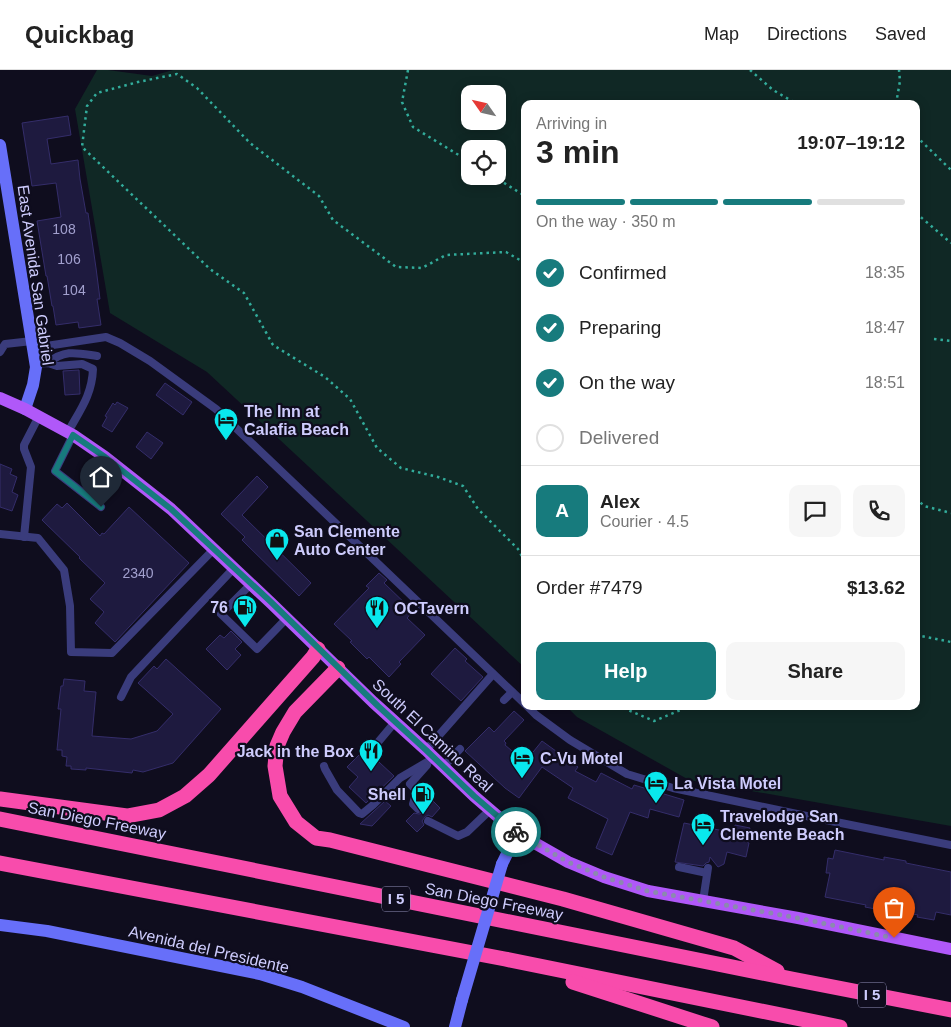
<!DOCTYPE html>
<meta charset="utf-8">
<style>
:root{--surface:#fff;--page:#f6f6f6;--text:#222;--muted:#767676;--line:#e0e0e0;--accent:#177b7d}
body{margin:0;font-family:Arial,sans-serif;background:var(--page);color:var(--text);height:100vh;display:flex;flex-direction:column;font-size:19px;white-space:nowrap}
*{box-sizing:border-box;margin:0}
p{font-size:16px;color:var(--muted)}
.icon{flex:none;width:28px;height:28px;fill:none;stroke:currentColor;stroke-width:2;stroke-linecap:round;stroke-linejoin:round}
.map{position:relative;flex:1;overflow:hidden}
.panel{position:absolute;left:521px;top:30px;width:399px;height:610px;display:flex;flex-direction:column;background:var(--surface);border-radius:10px;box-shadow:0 2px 12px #0003}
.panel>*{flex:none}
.needle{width:32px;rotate:304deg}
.buttons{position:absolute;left:461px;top:15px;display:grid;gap:10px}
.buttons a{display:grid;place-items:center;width:45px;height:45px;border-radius:10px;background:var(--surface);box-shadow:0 2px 12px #0003;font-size:25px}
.pin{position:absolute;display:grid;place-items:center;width:42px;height:42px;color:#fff;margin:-51px -21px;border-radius:50% 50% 50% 0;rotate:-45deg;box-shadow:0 0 5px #0007}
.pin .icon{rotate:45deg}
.courier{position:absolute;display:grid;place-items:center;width:50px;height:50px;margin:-25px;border:4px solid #177b7d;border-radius:50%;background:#fff;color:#222;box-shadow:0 1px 6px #0007}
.overview em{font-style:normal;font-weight:700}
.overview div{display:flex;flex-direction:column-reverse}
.overview{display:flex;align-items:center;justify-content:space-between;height:85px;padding:0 15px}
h1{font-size:32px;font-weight:700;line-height:38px}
.bar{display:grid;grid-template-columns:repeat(4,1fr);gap:8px 5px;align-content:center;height:60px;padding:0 15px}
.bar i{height:6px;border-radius:4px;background:var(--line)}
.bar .on{background:var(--accent)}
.bar p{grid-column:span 4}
.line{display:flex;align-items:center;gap:12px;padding:0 15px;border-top:1px solid var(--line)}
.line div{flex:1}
.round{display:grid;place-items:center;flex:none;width:52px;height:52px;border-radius:10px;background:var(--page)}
ol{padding:0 15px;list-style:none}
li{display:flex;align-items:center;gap:15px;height:55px}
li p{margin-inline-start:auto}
li .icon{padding:5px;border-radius:50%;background:var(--accent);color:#fff;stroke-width:4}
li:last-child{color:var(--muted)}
li i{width:28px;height:28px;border:2px solid var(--line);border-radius:50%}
.button{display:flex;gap:10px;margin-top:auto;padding:10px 15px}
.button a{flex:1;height:58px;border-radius:10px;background:var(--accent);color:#fff;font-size:20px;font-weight:700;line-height:58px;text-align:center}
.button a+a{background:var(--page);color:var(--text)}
header{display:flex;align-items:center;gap:30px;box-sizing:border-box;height:70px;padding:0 25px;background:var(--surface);border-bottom:1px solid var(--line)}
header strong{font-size:24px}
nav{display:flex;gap:28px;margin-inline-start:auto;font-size:18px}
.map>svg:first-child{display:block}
.green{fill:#102825;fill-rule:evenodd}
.building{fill:#1e1a3f;stroke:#342d6a}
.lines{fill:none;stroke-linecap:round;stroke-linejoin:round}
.path{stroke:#32ac9b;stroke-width:2.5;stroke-dasharray:2.5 4;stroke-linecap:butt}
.lane{stroke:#3a3c7c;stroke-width:8}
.secondary{stroke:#676ff9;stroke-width:12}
.primary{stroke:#b058f9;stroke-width:12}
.highway{stroke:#f84cac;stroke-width:15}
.secondary-bridge{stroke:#676ff9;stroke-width:12}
.done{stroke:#8b89af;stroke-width:5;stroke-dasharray:0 9}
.route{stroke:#177b7d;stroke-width:6}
.labels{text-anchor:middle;stroke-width:4.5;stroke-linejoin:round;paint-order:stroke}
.number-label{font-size:14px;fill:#a2a0ce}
.shield{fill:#0f0d1e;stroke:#9593ba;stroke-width:1}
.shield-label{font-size:15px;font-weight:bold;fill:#ceccfd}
.street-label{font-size:16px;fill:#ceccfd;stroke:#0f0d1e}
.poi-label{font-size:16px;font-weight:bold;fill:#ceccfd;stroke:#0f0d1e;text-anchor:start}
</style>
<header>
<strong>Quickbag</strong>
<nav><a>Map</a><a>Directions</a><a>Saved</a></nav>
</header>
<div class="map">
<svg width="951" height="957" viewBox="0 0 951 957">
<rect width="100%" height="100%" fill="#0f0d1e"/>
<path class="green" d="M97 0H108L152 6 173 0H951V756L689 710 577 647 566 636H916V34H525V598L207 302 110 243 75 39ZM470 24H498V51H470ZM470 79H498V106H470Z"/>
<g class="building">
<path d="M68 46 71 65 47 69 51 94 78 90 80 109 86 143H88L96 198 100 229H97L101 255 79 258 78 252 56 255 53 236H52L47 206H46L37 151 61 147 56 113 32 116 22 53Z"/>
<path d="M79 300 80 324 65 325 63 301Z"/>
<path d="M165 313 192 332 183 345 156 325Z"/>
<path d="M117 332 128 338 112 362 102 356 107 347 105 346 113 333 115 335Z"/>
<path d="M147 362 163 373 151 389 136 377Z"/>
<path d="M0 394 12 399 10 404 17 407 12 422 18 425 12 441 0 437Z"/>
<path d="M257 406 268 417 242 445 311 513 299 526 242 470 245 467 221 444Z"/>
<path d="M67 433 100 466 102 463 104 464 129 437 189 493 115 572 95 553 104 542 90 529 105 513 79 488 80 487 42 450 57 434 62 438Z"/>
<path d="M379 503 387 510 384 513 413 541 407 548 425 565 399 592 401 594 389 607 369 587 367 589 350 572 352 571 334 554 369 518 366 516Z"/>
<path d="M231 561 242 572 235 579 241 585 227 600 206 579 220 565 224 568Z"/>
<path d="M455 578 467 589 465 591 483 607 461 631 431 604Z"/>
<path d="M166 589 221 639 173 693 143 702 133 700 132 703 86 698V700L71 699V696H66L67 687 62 686V680H57L61 639H58L61 616H63L64 609 85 611 84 621 96 622 92 666 131 669 157 661 173 644 138 613 154 596 157 599Z"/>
<path d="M514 641 524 650 504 671 506 673 505 675 525 692 542 671 578 697 575 701 596 712 601 703 632 719 634 715 684 730 679 747 650 739 648 748 630 742 612 785 596 778 608 749 568 728 573 718 542 697 519 728 505 718 465 681 489 657 494 662Z"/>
<path d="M365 679 394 706 366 733 349 717 358 707 347 697Z"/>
<path d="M429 727 440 738 432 747 428 745 425 747 422 751 424 755 417 762 406 751 414 743 419 744 422 743 424 738 422 735Z"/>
<path d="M385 731 391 736 372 756 360 754Z"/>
<path d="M684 753 734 763 735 755 750 758 747 772 749 773 746 787 727 782 724 794 718 797 710 787 709 792 706 793 703 796 675 792Z"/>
<path d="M835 780 884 790V787L906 791V793L951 802V845L936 842 934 850 917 847 918 845 897 841 896 843 865 837 866 835 825 827 830 803H826L828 788 833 789Z"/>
</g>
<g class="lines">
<g class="path">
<path d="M408 0 402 32 413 57 470 92"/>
<path d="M750 0 773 20 797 34"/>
<path d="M896 34 900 11 899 0"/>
<path d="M916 66 951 100"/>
<path d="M493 106 525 126"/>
<path d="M916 143 951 173"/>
<path d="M525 193 506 182 446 185 422 198 396 197 333 150 319 126 250 73 197 18 177 4 138 12 97 23 87 36 82 77 210 199 244 223 273 275 325 307 350 329 377 378 401 398 438 407 463 416 478 439 518 479 525 492"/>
<path d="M934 269 951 271"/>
<path d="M916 428 924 436 951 443"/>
<path d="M916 565 951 572"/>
<path d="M625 636 628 640 654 651 690 636"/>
</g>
<g class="lane">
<path d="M33 278 106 267 120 273 150 291 216 339 525 634"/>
<path d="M0 282 5 274 32 271"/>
<path d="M48 293C65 279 77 283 97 286"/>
<path d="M35 294 48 293 57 296 82 294 93 299C92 325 80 340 68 362"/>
<path d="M73 365 55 401 101 437"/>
<path d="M0 464 38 468 64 500 70 536 71 582 112 583 214 479"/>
<path d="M24 467 31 397 24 379V375L39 346"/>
<path d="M251 514 221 544 257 579 287 548"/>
<path d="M121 627 131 607 234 498"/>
<path d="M504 630 512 622"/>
<path d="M527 636 536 645 570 670 627 704 673 718 816 748 951 775"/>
<path d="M374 677 395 652"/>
<path d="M426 680 493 604"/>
<path d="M324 696 325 699 337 720 359 743 362 744 373 735 400 708 434 688"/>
<path d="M443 697 460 679"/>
<path d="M418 739 413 734 417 721 410 714 427 695"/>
<path d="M428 751 458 766 467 762 490 740"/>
<path d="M679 797 707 803"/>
<path d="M703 831 708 798"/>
</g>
<g class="secondary">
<path d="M0 75 36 297 33 315 25 339"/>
<path d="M502 794 517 763"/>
<path d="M0 855 47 861 260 904 302 917 404 957"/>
<path d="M455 957 462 930"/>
</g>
<path class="primary" d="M0 328 25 339 73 365 105 387 171 439 271 533 373 632 426 680 474 726 517 763 568 792 604 807 648 821 798 848 951 879"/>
<g class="highway">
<path d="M338 598 295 642 283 662 277 676 275 696 280 726 296 752 316 768 330 770 563 829 734 878 777 901"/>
<path d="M0 729 127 746 159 740 185 726 209 705 313 587 318 579"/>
<path d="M0 749 792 909 951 940"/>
<path d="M0 793 505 889 840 957"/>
<path d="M573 912 712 957"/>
</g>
<path class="secondary-bridge" d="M462 930 502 794"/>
</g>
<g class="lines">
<path class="done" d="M516 762 568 792 604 807 648 821 798 848 894 868"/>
<path class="route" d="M101 437 55 401 73 365 105 387 171 439 271 532 378 636 426 680 474 726 516 762"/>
</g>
<defs>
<symbol id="hotel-pin" viewBox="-11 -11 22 30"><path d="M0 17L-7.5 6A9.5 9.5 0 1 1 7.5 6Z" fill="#09e8ed" stroke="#0f0d1e"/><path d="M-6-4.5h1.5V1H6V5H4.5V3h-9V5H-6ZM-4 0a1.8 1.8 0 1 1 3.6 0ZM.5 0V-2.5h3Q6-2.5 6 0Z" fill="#111"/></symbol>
<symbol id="shop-pin" viewBox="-11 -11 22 30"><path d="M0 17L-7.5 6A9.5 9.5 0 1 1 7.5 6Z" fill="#09e8ed" stroke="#0f0d1e"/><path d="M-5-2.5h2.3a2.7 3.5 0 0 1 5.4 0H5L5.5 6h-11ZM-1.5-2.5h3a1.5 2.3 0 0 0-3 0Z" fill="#111"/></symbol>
<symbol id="fuel-pin" viewBox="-11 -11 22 30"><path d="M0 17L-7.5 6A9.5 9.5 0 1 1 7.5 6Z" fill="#09e8ed" stroke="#0f0d1e"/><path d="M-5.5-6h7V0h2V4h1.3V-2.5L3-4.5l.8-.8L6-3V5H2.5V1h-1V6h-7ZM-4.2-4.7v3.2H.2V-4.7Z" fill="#111"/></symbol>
<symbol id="restaurant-pin" viewBox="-11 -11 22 30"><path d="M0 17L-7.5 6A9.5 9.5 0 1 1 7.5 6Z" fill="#09e8ed" stroke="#0f0d1e"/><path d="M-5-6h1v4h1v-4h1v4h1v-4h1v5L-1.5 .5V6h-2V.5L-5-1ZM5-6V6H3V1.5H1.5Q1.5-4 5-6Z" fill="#111"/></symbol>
</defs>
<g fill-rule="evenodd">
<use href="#hotel-pin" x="212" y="336" width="28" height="38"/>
<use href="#shop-pin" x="263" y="456" width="28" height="38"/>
<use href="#fuel-pin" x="231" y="523" width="28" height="38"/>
<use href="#restaurant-pin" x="363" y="524" width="28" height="38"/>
<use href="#restaurant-pin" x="357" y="667" width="28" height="38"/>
<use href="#hotel-pin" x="508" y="674" width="28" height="38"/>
<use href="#hotel-pin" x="642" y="699" width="28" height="38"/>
<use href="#fuel-pin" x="409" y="710" width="28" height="38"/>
<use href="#hotel-pin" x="689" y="741" width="28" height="38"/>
</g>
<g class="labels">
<g class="number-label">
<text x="64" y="164">108</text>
<text x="69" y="194">106</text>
<text x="74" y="225">104</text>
<text x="138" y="508">2340</text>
</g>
<g class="shield">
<rect x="382" y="816.5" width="28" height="25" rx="4"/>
<rect x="858" y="912.5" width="28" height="25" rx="4"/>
</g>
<g class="shield-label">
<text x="396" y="834">I 5</text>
<text x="872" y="930">I 5</text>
</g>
<g class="street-label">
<text transform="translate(36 205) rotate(82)" y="6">East Avenida San Gabriel</text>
<text transform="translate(433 665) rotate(43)" y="6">South El Camino Real</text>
<text transform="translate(97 750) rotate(11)" y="6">San Diego Freeway</text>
<text transform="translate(494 831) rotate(11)" y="6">San Diego Freeway</text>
<text transform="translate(209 879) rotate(13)" y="6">Avenida del Presidente</text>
</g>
<g class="poi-label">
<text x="244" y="347">The Inn at<tspan x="244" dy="18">Calafia Beach</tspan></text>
<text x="294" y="467">San Clemente<tspan x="294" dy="18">Auto Center</tspan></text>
<text x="228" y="543" text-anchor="end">76</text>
<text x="394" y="544">OCTavern</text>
<text x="354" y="687" text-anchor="end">Jack in the Box</text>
<text x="540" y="694">C-Vu Motel</text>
<text x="674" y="719">La Vista Motel</text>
<text x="406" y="730" text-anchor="end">Shell</text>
<text x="720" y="752">Travelodge San<tspan x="720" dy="18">Clemente Beach</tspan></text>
</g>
</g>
</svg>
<div class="buttons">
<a><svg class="needle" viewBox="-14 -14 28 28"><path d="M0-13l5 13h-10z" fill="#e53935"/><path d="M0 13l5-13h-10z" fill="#767676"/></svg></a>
<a><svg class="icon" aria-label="locate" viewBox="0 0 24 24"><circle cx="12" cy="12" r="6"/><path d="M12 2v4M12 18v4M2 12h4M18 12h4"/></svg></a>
</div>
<div class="pin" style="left:894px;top:868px;background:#ea580c"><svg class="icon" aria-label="bag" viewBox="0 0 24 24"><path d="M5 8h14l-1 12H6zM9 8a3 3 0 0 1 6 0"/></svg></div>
<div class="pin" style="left:101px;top:437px;background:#1f2937"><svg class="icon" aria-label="home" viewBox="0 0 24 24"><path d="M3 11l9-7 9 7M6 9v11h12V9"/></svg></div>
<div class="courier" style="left:516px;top:762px"><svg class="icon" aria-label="bike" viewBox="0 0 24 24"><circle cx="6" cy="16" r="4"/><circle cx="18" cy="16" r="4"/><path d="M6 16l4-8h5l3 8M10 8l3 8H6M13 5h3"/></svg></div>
<section class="panel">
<div class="overview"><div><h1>3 min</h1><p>Arriving in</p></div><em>19:07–19:12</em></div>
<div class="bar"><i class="on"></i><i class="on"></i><i class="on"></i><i></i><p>On the way · 350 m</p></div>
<ol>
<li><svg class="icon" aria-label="check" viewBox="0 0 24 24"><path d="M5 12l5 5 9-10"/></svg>Confirmed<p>18:35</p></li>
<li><svg class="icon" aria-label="check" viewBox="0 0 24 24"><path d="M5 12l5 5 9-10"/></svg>Preparing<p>18:47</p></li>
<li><svg class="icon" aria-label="check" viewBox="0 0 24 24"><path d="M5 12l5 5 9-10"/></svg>On the way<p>18:51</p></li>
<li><i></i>Delivered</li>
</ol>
<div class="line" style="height:90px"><b class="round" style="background:var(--accent);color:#fff">A</b><div><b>Alex</b><p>Courier · 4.5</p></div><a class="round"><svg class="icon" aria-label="chat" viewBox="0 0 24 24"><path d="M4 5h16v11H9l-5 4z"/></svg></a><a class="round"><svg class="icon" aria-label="phone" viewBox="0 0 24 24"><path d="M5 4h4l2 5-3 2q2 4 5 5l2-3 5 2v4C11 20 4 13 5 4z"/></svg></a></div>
<div class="line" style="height:65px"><div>Order #7479</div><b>$13.62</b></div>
<div class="button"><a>Help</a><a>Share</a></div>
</section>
</div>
